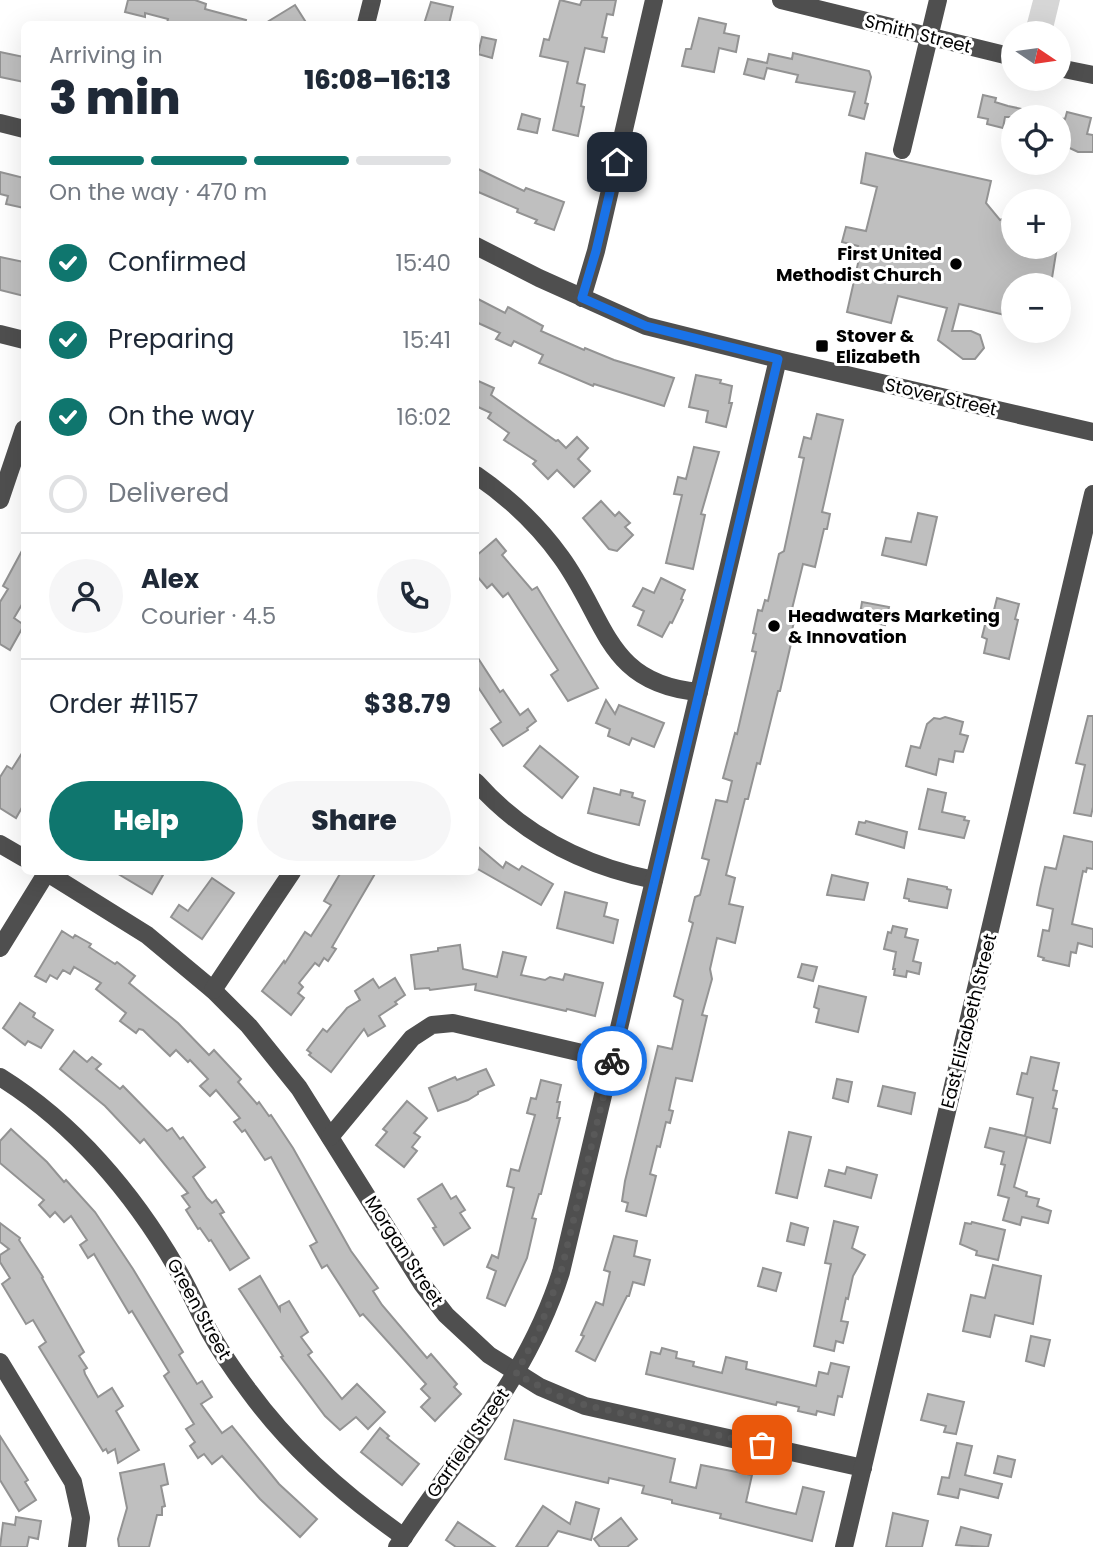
<!DOCTYPE html>
<meta charset="utf-8">
<style>
:root{--surface:#fff;--page:#f6f6f7;--text:#1f2937;--muted:#747a83;--line:#e0e1e3;--accent:#0f766e}
body{margin:0;font-family:Poppins,sans-serif;background:var(--page);color:var(--text);height:100vh;display:flex;flex-direction:column;font-size:26px;white-space:nowrap}
*{box-sizing:border-box;margin:0}
p{font-size:23px;color:var(--muted)}
.icon{flex:none;width:38px;height:38px;fill:none;stroke:currentColor;stroke-width:2;stroke-linecap:round;stroke-linejoin:round}
.map{position:relative;flex:1;overflow:hidden}
.drawer{position:absolute;left:21px;top:21px;width:458px;height:854px;display:flex;flex-direction:column;background:var(--surface);border-radius:10px;box-shadow:0 7px 28px #0002}
.drawer>*{flex:none}
.needle{width:46px;rotate:103deg}
.buttons{position:absolute;left:1001px;top:21px;display:grid;gap:14px}
.buttons a{display:grid;place-items:center;width:70px;height:70px;border-radius:50%;background:var(--surface);box-shadow:0 7px 28px #0002;font-size:35px}
.pin{position:absolute;display:grid;place-items:center;width:60px;height:60px;color:#fff;margin:-30px;border-radius:14px;box-shadow:0 4px 10px #0006}
.courier{position:absolute;display:grid;place-items:center;width:70px;height:70px;margin:-35px;border:5px solid #1a73e8;border-radius:50%;background:#fff;color:#222;box-shadow:0 2px 9px #0007}
.headline em{font-style:normal;font-weight:800}
.headline div{display:flex;flex-direction:column-reverse}
.headline{display:flex;align-items:center;justify-content:space-between;height:119px;padding:0 28px}
h1{font-size:46px;font-weight:800;line-height:52px}
.bar{display:grid;grid-template-columns:repeat(4,1fr);gap:10px 7px;align-content:center;height:84px;padding:0 28px}
.bar i{height:9px;border-radius:5px;background:var(--line)}
.bar .active{background:var(--accent)}
.bar p{grid-column:span 4}
.line{display:flex;align-items:center;gap:18px;padding:0 28px;border-top:2px solid var(--line)}
.line div{flex:1}
.round{display:grid;place-items:center;flex:none;width:74px;height:74px;border-radius:37px;background:var(--page)}
ol{padding:0 28px;list-style:none}
li{display:flex;align-items:center;gap:21px;height:77px}
li p{margin-inline-start:auto}
li .icon{padding:7px;border-radius:50%;background:var(--accent);color:#fff;stroke-width:4}
li:last-child{color:var(--muted)}
li i{width:38px;height:38px;border:4px solid var(--line);border-radius:50%}
.cta{display:flex;gap:14px;margin-top:auto;padding:14px 28px}
.cta a{flex:1;height:80px;border-radius:42px;background:var(--accent);color:#fff;font-size:28px;font-weight:800;line-height:80px;text-align:center}
.cta a+a{background:var(--page);color:var(--text)}
.map>svg:first-child{display:block}
.green{fill:#d6d6d6}
.building{fill:#bfbfbf;stroke:#939393;stroke-width:2}
.lines{fill:none;stroke-linecap:round;stroke-linejoin:round}
.minor{stroke:#4f4f4f;stroke-width:18}
.done{stroke:#595959;stroke-width:7;stroke-dasharray:0 12.6}
.route{stroke:#1a73e8;stroke-width:9}
.poi-dot{fill:#000;stroke:#fff;stroke-width:2.5}
.labels{text-anchor:middle;stroke-width:6;stroke-linejoin:round;paint-order:stroke}
.street-label{font-size:18px;fill:#000;stroke:#fff}
.poi-label{font-size:18px;font-weight:bold;fill:#000;stroke:#fff;text-anchor:start}
</style>
<div class="map">
<svg width="1093" height="1547" viewBox="0 0 1093 1547">
<rect width="100%" height="100%" fill="#fff"/>
<path class="green" d="M1033 0H1060L1053 29 1027 23Z"/>
<g class="building">
<path d="M128 0H195L206 4 205 9 246 20 245 24H176L167 23 168 19 145 13V17L125 12Z"/>
<path d="M560 0 580 5 582 0H616L613 15 607 14 602 37 607 38 604 52 585 48 577 83 585 85 581 106 584 107 578 136 553 130 568 62 540 56 544 39 549 40Z"/>
<path d="M431 2 453 7 449 24H424Z"/>
<path d="M295 5 307 24H264Z"/>
<path d="M699 18 726 24 724 33 739 36 736 52 719 48 714 72 682 66 686 49H691Z"/>
<path d="M482 37 496 40 492 58 478 54Z"/>
<path d="M0 52 24 57V82L0 77Z"/>
<path d="M793 53 869 71 871 77 865 103 868 104 864 119 849 115 855 92 796 82 798 75 767 68 764 79 744 74 748 59 767 63 769 54 792 59Z"/>
<path d="M983 95 996 98 995 102 1008 106 1036 112 1035 117H1005L1003 128 987 124 988 119 978 117Z"/>
<path d="M1067 112 1091 118 1087 134 1093 135V152H1078L1059 143V118L1065 119Z"/>
<path d="M522 114 540 119 537 133 518 129Z"/>
<path d="M866 153 991 181 986 203 1000 220 1009 216 1013 221V247H1057L1052 278 1031 285H1013V317L959 304 952 331H971L980 335 984 348 975 359H963L938 340 947 308 898 296 891 323 847 312 861 250 857 249 858 246 842 242 846 227 866 231 877 187 861 183Z"/>
<path d="M476 168 524 191 526 188 564 202 554 230 535 223 537 220 517 212 518 209 476 191Z"/>
<path d="M0 172 24 178V208L6 204 8 196 0 194Z"/>
<path d="M0 257 24 262V296L0 290Z"/>
<path d="M476 298 505 313 508 307 543 326 541 331 584 350 585 348 614 360 674 378 664 406 594 384 593 386 539 363 543 355 514 341 511 346 496 339 500 333 476 322Z"/>
<path d="M696 375 721 380 720 383 732 386 729 403H732L726 427 706 422 708 411 689 407Z"/>
<path d="M476 380 494 388 491 395 556 441 558 440 566 448 577 437 588 448 578 459 590 471 574 487 557 470 548 479 533 464 536 461 504 440 509 433 488 418 491 413 476 406Z"/>
<path d="M817 414 843 420 822 512 830 514 827 529H824L815 567 803 564 791 613 796 614 791 634 793 635 780 691H778L760 764 757 763 748 799H745L726 875 735 878 729 904 743 907 735 943 717 938 710 969 712 979 702 1015 707 1016 692 1081 676 1078 669 1110 673 1111 670 1123 666 1122 660 1147 657 1146 650 1174 656 1176 646 1216 626 1211 628 1203 622 1201 625 1181 658 1046 672 1049 683 1000 674 996 693 923 689 921 695 897 700 895 709 860 702 858 716 800 727 802 732 781 723 778 735 733 737 734 756 652 752 651 756 634 753 633 758 610 762 611 765 600 768 601 779 554 784 551 804 458 799 457 804 437 811 439Z"/>
<path d="M694 447 719 452 701 514 705 515 693 569 666 563 682 495 674 494 678 477 686 479Z"/>
<path d="M601 501 615 516 619 512 630 523 625 527 633 535 617 551 609 549 583 518Z"/>
<path d="M918 513 937 517 926 565 882 555 886 538 911 542Z"/>
<path d="M496 539 506 551 502 555 532 590 537 587 598 688 568 701 551 675 558 670 508 593 503 597 492 584 487 588 476 575V556Z"/>
<path d="M24 547V601L14 618 24 625 10 650 0 644V602L8 589 3 586Z"/>
<path d="M661 578 685 590 681 599 683 600 672 623 670 622 662 637 638 625 644 611 633 606 643 588 654 593Z"/>
<path d="M997 598 1019 604 1015 619 1018 620 1009 659 984 653 987 639 982 637 986 621 991 622Z"/>
<path d="M862 602 889 607 885 625 859 620Z"/>
<path d="M476 655 500 692 503 690 520 715 528 709 536 721 527 728 528 730 503 746 491 729 501 722 476 684Z"/>
<path d="M606 700 615 714 619 705 664 723 654 747 632 738 629 745 608 736 610 729 596 723Z"/>
<path d="M1088 716H1093V807L1091 816 1074 813 1085 765 1076 763Z"/>
<path d="M945 717 963 722 960 734 968 736 963 752 955 751 953 762 939 759 936 775 906 766 911 746 920 748 927 724 934 718 940 719Z"/>
<path d="M540 746 578 777 562 798 524 766Z"/>
<path d="M24 750V804L16 818 0 808V777L7 766 12 769Z"/>
<path d="M594 788 620 795 621 790 633 793 632 797 645 801 639 825 588 813Z"/>
<path d="M928 789 946 793 942 812 965 817 964 820 969 821 964 838 919 829Z"/>
<path d="M866 821 907 832 904 848 856 834 859 822 865 823Z"/>
<path d="M1064 836 1093 842V869L1087 868 1086 872 1083 871 1072 924 1093 929V947L1078 943 1076 953 1071 952 1069 966 1043 960 1044 958 1038 956 1043 930 1049 931 1053 909 1037 905 1040 889 1045 867 1056 869Z"/>
<path d="M476 845 503 868 506 862 519 870 522 866 553 884 541 905 476 868Z"/>
<path d="M115 872H156L163 875 152 894Z"/>
<path d="M341 872H376L332 947 336 949 328 961 324 958 319 966 315 963 299 983 303 987 298 993 304 998 291 1015 262 991 284 961 285 963 305 932 311 936 331 905 324 901Z"/>
<path d="M832 875 868 883 864 900 827 895Z"/>
<path d="M212 878 234 893 202 939 171 917 179 905 188 911Z"/>
<path d="M908 879 947 887V889L951 890 947 908 909 901V899L904 898Z"/>
<path d="M565 892 607 903 604 916 618 920 613 943 557 928Z"/>
<path d="M893 926 907 929 905 937 918 940 913 961 921 963 919 974 907 971 906 977 894 975 895 969H893L896 952 884 949 888 932 891 933Z"/>
<path d="M62 931 73 938 75 935 91 944 89 947 115 964 117 962 135 976 129 983 178 1023 209 1055 214 1050 241 1079 238 1082 257 1104 259 1102 269 1116 271 1115 293 1148 351 1251 378 1288 373 1291 382 1305 427 1358 431 1354 457 1384 454 1387 461 1394 435 1421 421 1407 430 1398 421 1389 426 1384 363 1314 360 1316 327 1265 322 1268 310 1246 317 1242 271 1157 265 1160 245 1130 242 1132 234 1122 240 1118 216 1090 210 1096 200 1086 208 1079 190 1060 188 1062 176 1050 170 1056 143 1030 139 1029 136 1033 120 1021 126 1013 96 989 101 983 74 967 70 974 63 970 57 979 50 975 46 982 35 976Z"/>
<path d="M460 945 463 969 497 977 503 952 526 957 521 975 545 980 550 977 563 980 565 974 603 983 595 1016 567 1009 566 1011 475 990 476 984 430 990 429 988 415 989 411 955 438 951V948Z"/>
<path d="M802 964 817 967 813 981 798 977Z"/>
<path d="M395 978 405 995 395 1002 397 1004 379 1016 385 1026 368 1036 364 1029 331 1072 309 1055 311 1053 307 1050 323 1029 327 1032 347 1008 360 1000 355 991 373 979 379 988Z"/>
<path d="M819 986 866 997 858 1032 816 1022 819 1009 814 1007Z"/>
<path d="M20 1003 35 1013 33 1017 53 1030 41 1048 28 1041 25 1045 3 1028Z"/>
<path d="M74 1051 87 1062 92 1057 101 1064 96 1069 120 1089 123 1086 167 1131 172 1128 180 1139 183 1137 205 1167 193 1177 207 1198 212 1203 216 1200 224 1212 220 1214 249 1258 230 1270 211 1240 209 1241 200 1228 198 1229 186 1210 190 1207 182 1196 188 1193 144 1139 140 1143 105 1106 60 1069Z"/>
<path d="M1031 1057 1059 1063 1053 1090 1057 1091 1053 1108 1057 1109 1050 1143 1027 1137 1014 1187 1027 1192 1026 1196 1039 1199 1037 1206 1051 1211 1048 1223 1022 1217 1020 1225 1003 1220 1009 1198 998 1195 1005 1165 1001 1164 1004 1152 985 1147 990 1128 1025 1136 1033 1098 1017 1094 1022 1073 1027 1074Z"/>
<path d="M486 1069 494 1085 478 1092V1094L468 1100 438 1111 429 1088 455 1077 457 1080Z"/>
<path d="M837 1079 852 1082 848 1102 833 1098Z"/>
<path d="M541 1080 561 1085 557 1102H560L557 1118H560L541 1194H539L532 1218 536 1219 527 1258 505 1306 487 1298 496 1271 487 1267 492 1255 498 1258 514 1188 507 1186 511 1169 519 1171 535 1115 527 1113 531 1098 536 1099Z"/>
<path d="M883 1086 915 1093 911 1114 878 1106Z"/>
<path d="M407 1101 427 1118 414 1133 420 1137 412 1147 417 1151 404 1167 376 1145 387 1132 383 1129Z"/>
<path d="M11 1129 47 1162 64 1182 66 1180 95 1212 133 1269 183 1352 179 1355 197 1384 202 1381 212 1397 201 1404 222 1433 232 1426 279 1484 317 1519 300 1537 260 1499 222 1456 212 1464 204 1454 198 1458 190 1446 195 1442 186 1429 194 1424 164 1376 169 1372 132 1311 129 1313 94 1254 88 1258 80 1245 87 1240 71 1216 64 1222 55 1212 50 1217 39 1205 44 1200 0 1163V1141Z"/>
<path d="M789 1132 811 1137 797 1198 776 1193Z"/>
<path d="M847 1167 877 1175 871 1198 825 1186 829 1170 845 1174Z"/>
<path d="M442 1184 451 1199 456 1196 465 1210 460 1213 470 1228 444 1245 433 1228 436 1227 418 1199Z"/>
<path d="M834 1221 858 1227 852 1248 865 1255 853 1276 848 1299 846 1298 841 1321 848 1322 843 1343 836 1341 834 1351 814 1346 831 1264 825 1263Z"/>
<path d="M972 1222 1005 1230 998 1260 976 1255 977 1251 960 1244 965 1223 971 1224Z"/>
<path d="M0 1223 20 1238 19 1240 43 1277 42 1278 84 1352 79 1356 87 1368 84 1370 85 1374 98 1397 112 1388 123 1406 116 1411 139 1450 118 1463 115 1449 108 1453 106 1449 103 1451 39 1347 46 1342 33 1320 26 1324 2 1284 10 1278 0 1262V1255L9 1249 0 1242Z"/>
<path d="M791 1223 808 1228 804 1245 787 1241Z"/>
<path d="M614 1236 637 1241 634 1256 650 1260 644 1285 633 1282 629 1296H627L595 1361 576 1351 584 1336 581 1335 596 1302 603 1305 610 1272 604 1270Z"/>
<path d="M993 1265 1041 1276 1033 1324 995 1315 990 1337 963 1331 971 1295 985 1298Z"/>
<path d="M763 1268 781 1273 776 1291 758 1286Z"/>
<path d="M260 1276 280 1310V1306L289 1301 308 1332 301 1337 312 1352 308 1355 342 1399 357 1384 385 1412 368 1429 356 1417 340 1430 325 1416 281 1357 283 1356 239 1289Z"/>
<path d="M1031 1336 1050 1340 1044 1366 1026 1361Z"/>
<path d="M662 1348 677 1352 676 1358 694 1362 693 1366 722 1373 726 1357 747 1362 746 1369 816 1386 819 1372 828 1374 831 1363 849 1367 842 1397 838 1396 834 1415 817 1411 816 1415 798 1411 799 1407 777 1402 776 1405 646 1374 651 1352 660 1354Z"/>
<path d="M928 1394 964 1402 956 1434 944 1432 946 1426 921 1420Z"/>
<path d="M514 1420 675 1459 670 1482 696 1488 701 1465 752 1475 746 1502 774 1509 796 1514 803 1487 824 1492 812 1541 720 1518 721 1514 672 1503V1500L642 1493 644 1486 609 1478 608 1483 505 1459Z"/>
<path d="M380 1428 389 1436 387 1438 419 1464 402 1485 361 1452Z"/>
<path d="M0 1436 28 1480 25 1482 36 1500 19 1511 0 1480Z"/>
<path d="M957 1443 972 1446 965 1475 1002 1484 998 1498 960 1489 958 1498 938 1494 942 1477 949 1478Z"/>
<path d="M998 1456 1015 1460 1011 1477 994 1473Z"/>
<path d="M164 1464 168 1484 161 1486 165 1506 162 1507V1515H157L149 1547H119L118 1539 127 1508 120 1473Z"/>
<path d="M576 1502 599 1509 591 1540 558 1531 547 1547H516L543 1506 570 1524Z"/>
<path d="M893 1513 928 1521 922 1547H886Z"/>
<path d="M16 1517 41 1521 38 1539 29 1537 27 1547H0L3 1523 15 1525Z"/>
<path d="M621 1518 637 1539 627 1547H600L594 1539Z"/>
<path d="M458 1522 495 1547H456L446 1540Z"/>
<path d="M961 1527 991 1535 988 1547 956 1545Z"/>
</g>
<g class="lines">
<g class="minor">
<path d="M781 0 1013 57"/>
<path d="M366 24 372 0"/>
<path d="M1059 68 1093 75"/>
<path d="M0 123 24 129"/>
<path d="M902 150 938 0"/>
<path d="M476 246 539 278 646 326 778 359 1093 432"/>
<path d="M582 298 596 251 654 0"/>
<path d="M0 334 24 340"/>
<path d="M476 475C508 497 538 525 561 557 607 620 606 684 699 692"/>
<path d="M0 500 24 429"/>
<path d="M476 782C523 835 585 866 654 880"/>
<path d="M0 844 24 858"/>
<path d="M46 872 147 935 213 990 249 1026 299 1088 422 1284 446 1315 489 1355 540 1387 585 1406 863 1468"/>
<path d="M0 948 47 872"/>
<path d="M213 990 292 872"/>
<path d="M0 1077C74 1123 133 1193 176 1267 188 1287 197 1308 208 1329 220 1351 234 1371 249 1391 292 1450 345 1496 404 1537"/>
<path d="M330 1137 412 1038 432 1025 453 1023 612 1060"/>
<path d="M0 1362 73 1482 81 1518 77 1547"/>
<path d="M397 1547C456 1458 529 1375 561 1272L778 359"/>
<path d="M844 1547 1093 494"/>
</g>
</g>
<g class="lines">
<path class="done" d="M612 1061 561 1272 539 1330 516 1374 559 1396 585 1405 762 1445"/>
<path class="route" d="M612 1061 778 359 646 326 582 298 596 251 617 162"/>
</g>
<g class="poi-dot">
<circle cx="956" cy="264" r="7"/>
<rect x="815" y="339" width="14" height="14" rx="3.5"/>
<circle cx="774" cy="626" r="7"/>
</g>
<g class="labels">
<g class="street-label">
<text transform="translate(918 34) rotate(14)" y="6">Smith Street</text>
<text transform="translate(941 397) rotate(13)" y="6">Stover Street</text>
<text transform="translate(969 1021) rotate(-76)" y="6">East Elizabeth Street</text>
<text transform="translate(404 1251) rotate(57)" y="6">Morgan Street</text>
<text transform="translate(199 1309) rotate(61)" y="6">Green Street</text>
<text transform="translate(468 1443) rotate(-55)" y="6">Garfield Street</text>
</g>
<g class="poi-label">
<text x="942" y="260" text-anchor="end">First United<tspan x="942" dy="21">Methodist Church</tspan></text>
<text x="836" y="342">Stover &amp;<tspan x="836" dy="21">Elizabeth</tspan></text>
<text x="788" y="622">Headwaters Marketing<tspan x="788" dy="21">&amp; Innovation</tspan></text>
</g>
</g>
</svg>
<div class="buttons">
<a><svg class="needle" viewBox="-14 -14 28 28"><path d="M0-13l5 13h-10z" fill="#e53935"/><path d="M0 13l5-13h-10z" fill="#747a83"/></svg></a>
<a><svg class="icon" aria-label="locate" viewBox="0 0 24 24"><circle cx="12" cy="12" r="6"/><path d="M12 2v4M12 18v4M2 12h4M18 12h4"/></svg></a>
<a>+</a>
<a>−</a>
</div>
<div class="pin" style="left:762px;top:1445px;background:#ea580c"><svg class="icon" aria-label="bag" viewBox="0 0 24 24"><path d="M5 8h14l-1 12H6zM9 8a3 3 0 0 1 6 0"/></svg></div>
<div class="pin" style="left:617px;top:162px;background:#1f2937"><svg class="icon" aria-label="home" viewBox="0 0 24 24"><path d="M3 11l9-7 9 7M6 9v11h12V9"/></svg></div>
<div class="courier" style="left:612px;top:1061px"><svg class="icon" aria-label="bike" viewBox="0 0 24 24"><circle cx="6" cy="16" r="4"/><circle cx="18" cy="16" r="4"/><path d="M6 16l4-8h5l3 8M10 8l3 8H6M13 5h3"/></svg></div>
<section class="drawer">
<div class="headline"><div><h1>3 min</h1><p>Arriving in</p></div><em>16:08–16:13</em></div>
<div class="bar"><i class="active"></i><i class="active"></i><i class="active"></i><i></i><p>On the way · 470 m</p></div>
<ol>
<li><svg class="icon" aria-label="check" viewBox="0 0 24 24"><path d="M5 12l5 5 9-10"/></svg>Confirmed<p>15:40</p></li>
<li><svg class="icon" aria-label="check" viewBox="0 0 24 24"><path d="M5 12l5 5 9-10"/></svg>Preparing<p>15:41</p></li>
<li><svg class="icon" aria-label="check" viewBox="0 0 24 24"><path d="M5 12l5 5 9-10"/></svg>On the way<p>16:02</p></li>
<li><i></i>Delivered</li>
</ol>
<div class="line" style="height:126px"><a class="round"><svg class="icon" aria-label="person" viewBox="0 0 24 24"><circle cx="12" cy="8" r="4"/><path d="M4 21q1-7 8-7t8 7"/></svg></a><div><b>Alex</b><p>Courier · 4.5</p></div><a class="round"><svg class="icon" aria-label="phone" viewBox="0 0 24 24"><path d="M5 4h4l2 5-3 2q2 4 5 5l2-3 5 2v4C11 20 4 13 5 4z"/></svg></a></div>
<div class="line" style="height:91px"><div>Order #1157</div><b>$38.79</b></div>
<div class="cta"><a>Help</a><a>Share</a></div>
</section>
</div>
